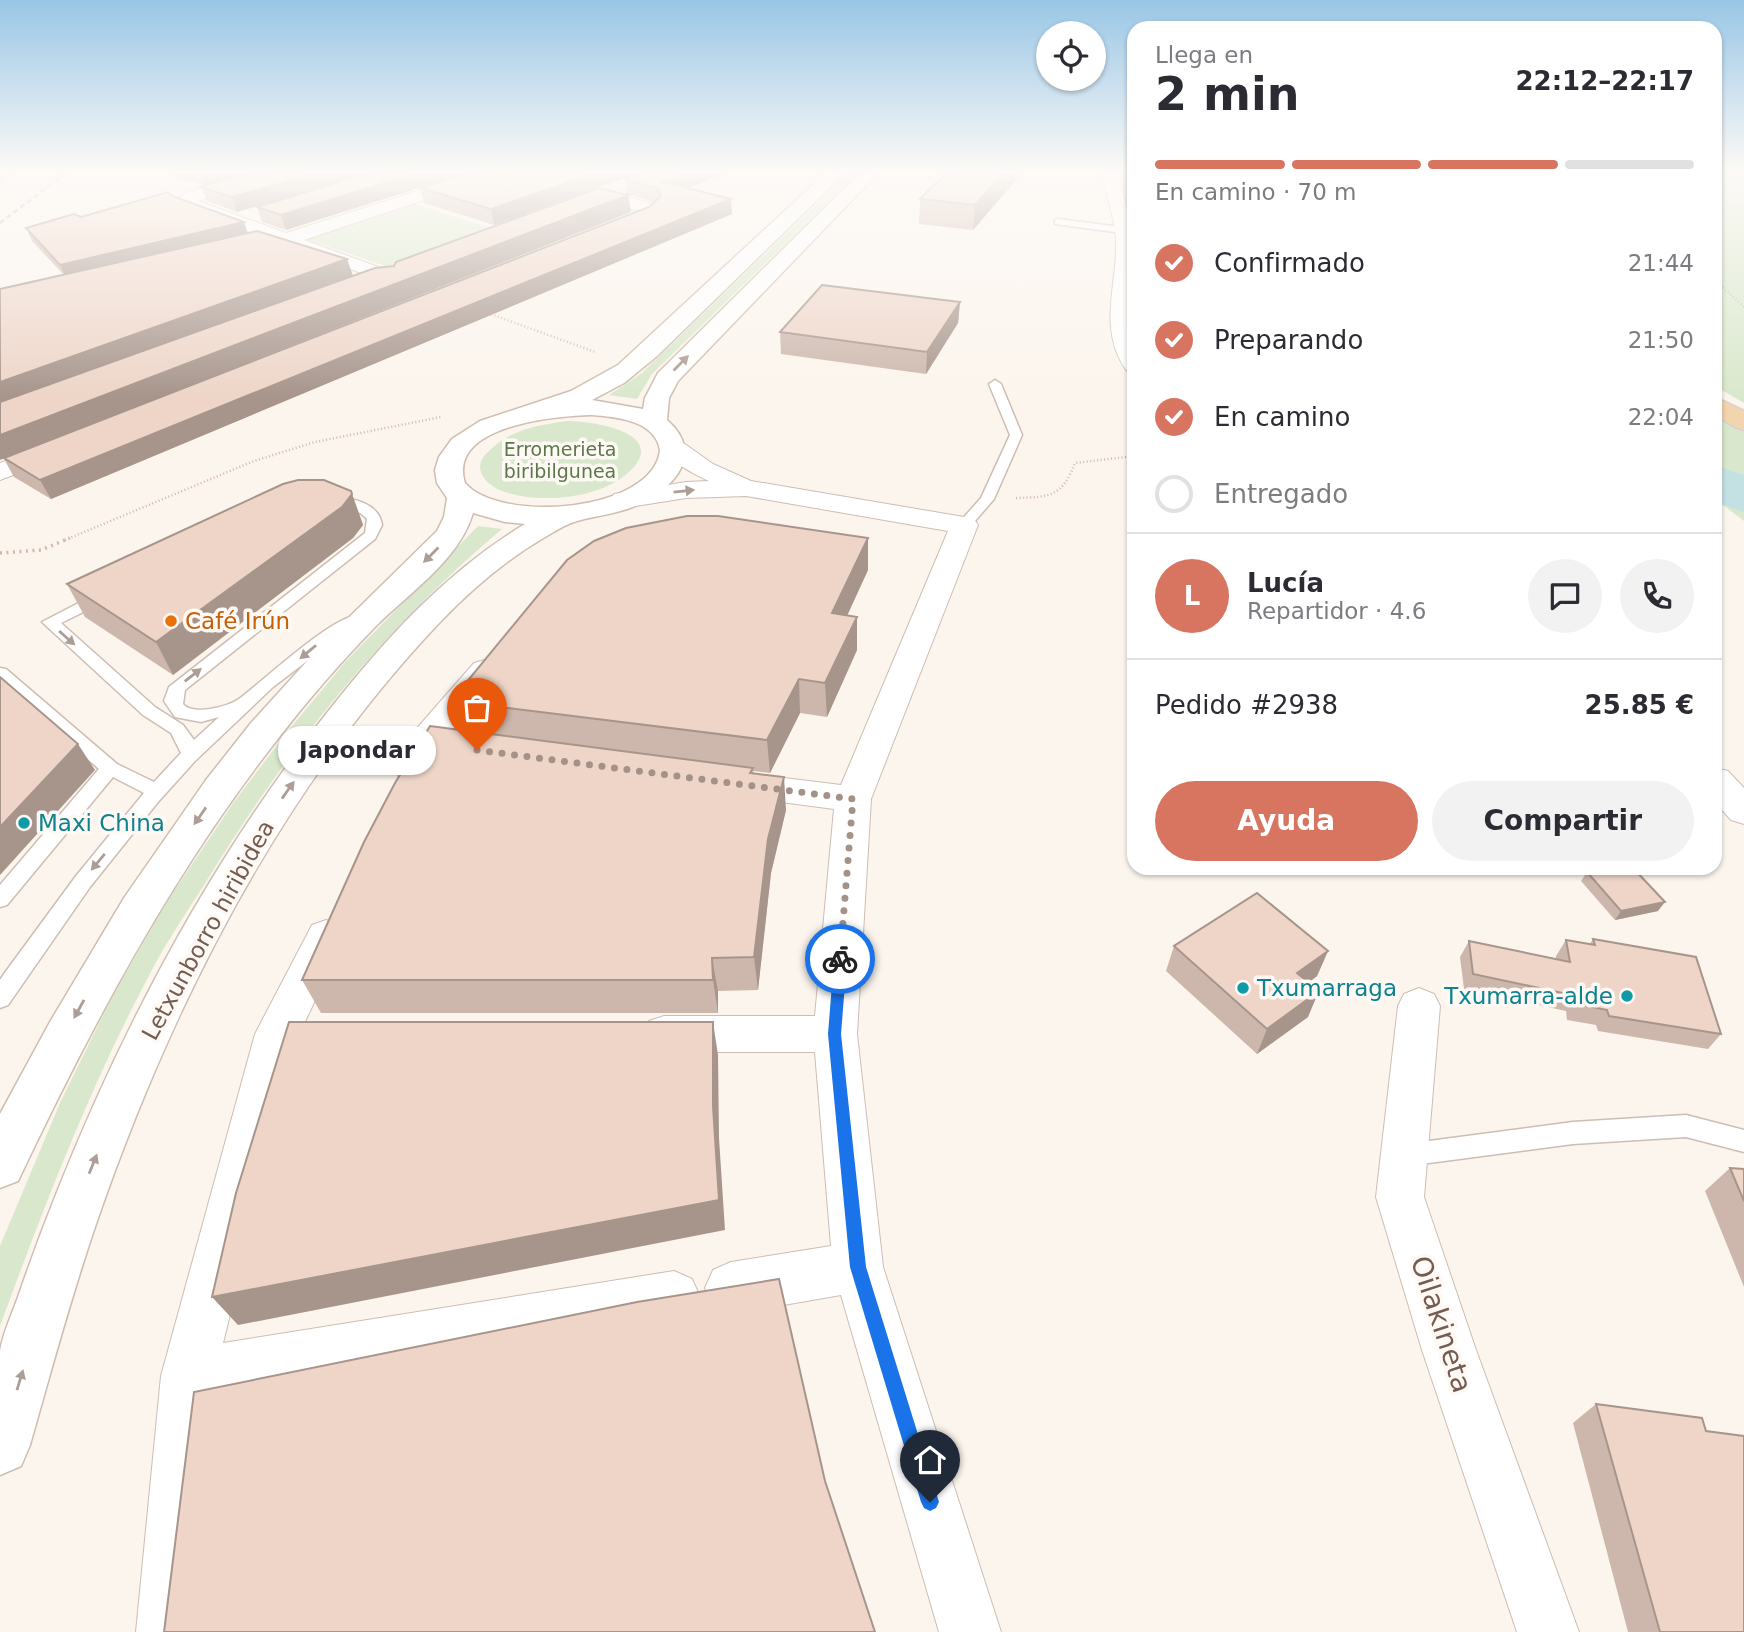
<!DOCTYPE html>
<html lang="es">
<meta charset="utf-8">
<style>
:root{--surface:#fff;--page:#f2f2f3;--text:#2b2b33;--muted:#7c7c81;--line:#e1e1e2;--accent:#d77561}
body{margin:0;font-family:"DejaVu Sans",sans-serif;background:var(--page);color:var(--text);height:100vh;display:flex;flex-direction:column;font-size:26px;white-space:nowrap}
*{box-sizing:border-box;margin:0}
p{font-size:23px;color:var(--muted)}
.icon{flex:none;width:38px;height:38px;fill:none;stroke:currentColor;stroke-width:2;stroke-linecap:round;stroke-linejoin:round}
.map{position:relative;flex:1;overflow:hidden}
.drawer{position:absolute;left:1127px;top:21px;width:595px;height:854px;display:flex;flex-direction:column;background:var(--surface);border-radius:21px;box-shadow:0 2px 5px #0004}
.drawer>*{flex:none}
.buttons{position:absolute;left:1036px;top:21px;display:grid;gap:14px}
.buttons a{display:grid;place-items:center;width:70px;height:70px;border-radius:50%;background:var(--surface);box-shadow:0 2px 5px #0004;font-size:35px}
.pin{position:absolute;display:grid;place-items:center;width:60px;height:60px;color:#fff;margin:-72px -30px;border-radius:50% 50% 50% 0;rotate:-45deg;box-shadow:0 0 7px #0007}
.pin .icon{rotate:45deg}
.courier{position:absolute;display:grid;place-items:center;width:70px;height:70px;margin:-35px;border:5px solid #1a73e8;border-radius:50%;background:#fff;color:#222;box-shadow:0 2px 9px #0007}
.bubble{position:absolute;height:49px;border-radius:24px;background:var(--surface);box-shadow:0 2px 5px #0004;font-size:23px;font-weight:600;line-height:49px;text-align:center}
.headline em{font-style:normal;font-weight:600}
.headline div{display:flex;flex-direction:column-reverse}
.headline{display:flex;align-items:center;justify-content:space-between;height:119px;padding:0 28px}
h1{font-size:46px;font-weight:600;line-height:52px}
.bar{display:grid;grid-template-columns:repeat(4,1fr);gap:10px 7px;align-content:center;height:84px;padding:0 28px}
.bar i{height:9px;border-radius:5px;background:var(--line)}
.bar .current{background:var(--accent)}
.bar p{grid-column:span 4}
.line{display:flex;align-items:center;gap:18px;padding:0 28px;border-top:2px solid var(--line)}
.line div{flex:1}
.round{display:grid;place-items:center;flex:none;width:74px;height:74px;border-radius:37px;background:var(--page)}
ol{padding:0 28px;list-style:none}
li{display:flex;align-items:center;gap:21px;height:77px}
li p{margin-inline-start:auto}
li .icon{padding:7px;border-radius:50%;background:var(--accent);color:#fff;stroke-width:4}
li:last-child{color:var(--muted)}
li i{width:38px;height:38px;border:4px solid var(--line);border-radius:50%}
.primary-button{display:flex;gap:14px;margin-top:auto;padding:14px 28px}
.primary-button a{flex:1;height:80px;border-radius:42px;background:var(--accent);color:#fff;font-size:28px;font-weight:600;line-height:80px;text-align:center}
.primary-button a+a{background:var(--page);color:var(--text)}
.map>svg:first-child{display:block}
.green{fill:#d9e8cc}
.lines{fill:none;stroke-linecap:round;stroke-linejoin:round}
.river{fill:#c3e0e3;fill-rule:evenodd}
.lane-casing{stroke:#cdbdb4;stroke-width:3}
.street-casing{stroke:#cdbdb4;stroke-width:2}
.secondary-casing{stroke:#cfbdb1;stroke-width:3}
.primary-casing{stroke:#d8d1cf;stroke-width:3}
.path-far1{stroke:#d3b8aa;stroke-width:2.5;stroke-dasharray:1 2.5;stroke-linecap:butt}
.path{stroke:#d3b8aa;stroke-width:3.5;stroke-dasharray:2 4.5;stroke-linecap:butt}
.lane{fill:#fff;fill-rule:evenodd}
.street{fill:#fff;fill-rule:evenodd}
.secondary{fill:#fff;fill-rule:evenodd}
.primary{fill:#f2d5ae;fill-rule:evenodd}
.rail{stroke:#b8abc5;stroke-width:2.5;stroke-dasharray:5 3.5;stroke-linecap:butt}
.wall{fill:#cdb7ac}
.shaded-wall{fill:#a7958c}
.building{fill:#eed5c8;stroke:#a7958c;stroke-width:2}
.oneway{fill:#ac9d97}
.route{fill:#1a73e8}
.done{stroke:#a49288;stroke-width:7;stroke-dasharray:0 12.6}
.food-dot{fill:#e8710a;stroke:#fef9f4;stroke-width:2.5}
.culture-dot{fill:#0f9aa8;stroke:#fef9f4;stroke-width:2.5}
.labels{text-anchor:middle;stroke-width:7;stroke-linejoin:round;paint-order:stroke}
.far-park-label{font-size:19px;fill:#5b784b;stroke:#fef9f4}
.food-label{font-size:23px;fill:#c56008;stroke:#fef9f4;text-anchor:start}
.culture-label{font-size:23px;fill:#0d838f;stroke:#fef9f4;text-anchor:start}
.street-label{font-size:23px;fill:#755c52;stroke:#fef9f4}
.near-street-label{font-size:28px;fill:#755c52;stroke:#fef9f4}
</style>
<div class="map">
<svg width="1744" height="1632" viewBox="0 0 1744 1632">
<rect width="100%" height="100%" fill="#fbf5ed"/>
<g class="green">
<path d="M852 170H861L652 374 637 399 609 395 642 373Z"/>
<path d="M1109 170H1134V365L1132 363 1125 238Z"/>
<path d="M1715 170H1744V403L1715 386Z"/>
<path d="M411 203 494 229 388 267 306 239Z"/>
<path d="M1715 401 1744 421V521L1715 499Z"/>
<path d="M568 421C589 421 666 431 633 468 608 495 561 501 527 497 513 495 493 491 484 478 478 470 479 461 486 454 508 430 537 425 568 421Z"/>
<path d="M478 526 502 529C380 632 287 749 204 885 187 912 169 938 154 966 92 1081 45 1204 0 1326V1246L60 1103 113 995 168 900 234 802 287 732 347 660Z"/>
</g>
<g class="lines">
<path class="river" d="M1715 465 1744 475V512L1715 502Z"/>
<defs>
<g id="lane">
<path d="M1058 219 1122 227 1127 230 1122 233 1055 224V220Z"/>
<path d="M995 380 1001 384 1022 435 994 499 969 528 964 529 957 525 981 498 1010 435 989 384Z"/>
<path d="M338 497C356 499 379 504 382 525L375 539 185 690 183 704C193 716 227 707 239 699 260 684 338 610 360 616L362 619 273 687 195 761 158 802 90 887 8 1005 0 1008V980L4 974 76 876 144 793 113 777 7 905 0 907V885L99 769 0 682V668L6 669 117 764 154 782 181 753 171 733 143 715 42 622 96 594H108L110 597 108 600 61 623 155 707 183 725 194 740 219 717 201 722 175 717 164 701 169 687 365 533 367 519C356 507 342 507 327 504L325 501 327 498Z"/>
<path d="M1686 1115 1744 1130V1152L1686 1137 1573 1144 1406 1166 1397 1163 1394 1155 1397 1147 1406 1144 1573 1122Z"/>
</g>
<g id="street">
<path d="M271 170H297L295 173 198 201 286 233 483 170H507L505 173 304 240 420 282 423 286 420 290 413 292 178 206 175 202 186 193Z"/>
<path d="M1101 170H1117L1134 237 1131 333 1134 340V372L1126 370C1097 327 1118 285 1116 239 1114 216 1106 192 1101 170Z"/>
<path d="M600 190 658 205 661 209C651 222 623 237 607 233L604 229 607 225 639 211 594 199 591 195Z"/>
<path d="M673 439 682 442 713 464 751 481 964 517 974 519 978 525 871 799 857 1034 883 1267 1001 1632H939L841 1295 731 1314 713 1306 705 1288 713 1270 731 1262 831 1246 815 1052H664L649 1047 642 1034 649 1021 664 1016H815L834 809 736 796 723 793 718 784 723 775 736 772 841 785 948 531 746 496 686 498 623 508 614 506 610 500 614 494 686 482 709 481C693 474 671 462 660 447L664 442Z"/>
<path d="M54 443 63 446 67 451 63 456 0 480V463Z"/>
<path d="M485 660 496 663 501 670 438 747 423 777 411 781 399 777 393 769 411 735 474 663Z"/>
<path d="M1715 768 1728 771 1744 788V824L1731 820 1715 802Z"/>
<path d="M326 920 340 925 346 936 299 1034 223 1343 674 1271 692 1279 700 1297 692 1315 674 1323 214 1399 198 1632H136L161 1376 255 1034 312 925Z"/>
<path d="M1419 988 1434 994 1440 1006 1424 1197 1476 1350 1579 1632H1517L1422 1350 1376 1197 1398 1006 1404 994Z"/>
</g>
<path id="secondary" d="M829 170H848L657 356 624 383 592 400 643 409 645 398 658 373 863 170H881L678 381 669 398 667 420C709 457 668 494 630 508 611 515 592 516 574 522 564 525 554 532 545 537 507 559 472 589 441 621 281 789 171 1006 96 1224 71 1297 51 1371 30 1445L21 1466 0 1475C0 1446 0 1418 0 1390 0 1378 0 1363 0 1351 3 1333 12 1314 18 1297 30 1262 43 1227 57 1192 126 1019 214 855 330 709 386 638 447 571 525 524L505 522 473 513C459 561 407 594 374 628 339 664 307 701 277 740 171 875 91 1027 18 1181L0 1188V1114L50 1022 124 898 206 780 251 723 329 637 437 531 444 517 447 498 437 483 435 470 439 457 452 439 480 421 571 391 618 365ZM592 415C616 417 655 420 660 450 654 512 500 524 465 483 447 425 556 416 592 415Z"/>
<path id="primary" d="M1715 397 1744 411V430L1735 427 1715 415Z"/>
</defs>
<use href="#lane" class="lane-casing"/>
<use href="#street" class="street-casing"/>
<use href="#secondary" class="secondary-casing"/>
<use href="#primary" class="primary-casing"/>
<g class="path-far1">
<path d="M1715 280 1744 307"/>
<path d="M488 313 595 352"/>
<path d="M1016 498C1050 497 1062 497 1075 463L1134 456"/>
<path d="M65 540 254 461 315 442 441 417"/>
</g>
<path class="path" d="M0 553 41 550 70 538"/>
<use href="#lane" class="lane"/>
<use href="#street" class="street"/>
<use href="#secondary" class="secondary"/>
<use href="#primary" class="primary"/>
<g class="rail">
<path d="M0 180 14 170"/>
<path d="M0 223 70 170"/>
</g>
</g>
<g class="wall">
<path d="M157 170H475L286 230 262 222 257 207 375 170 237 212 207 201 201 187 204 186Z"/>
<path d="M477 170H646L494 225 424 203 420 188Z"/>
<path d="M650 170H734L687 188 732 214 51 499 14 477 4 459 64 275 32 241 26 228 172 196 244 222 247 233 347 259 352 276 394 266 628 195 631 212 60 436 649 207 655 202 626 194 625 179Z"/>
<path d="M1017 179 973 230 919 224 920 199Z"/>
<path d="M960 302 958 323 926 374 781 354 780 332Z"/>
<path d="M351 491 363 525 353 538 173 675 85 617 67 584Z"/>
<path d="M868 538V570L847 616 857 617V650L827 717 800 713 770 773 753 771 754 773 786 810 771 873 758 990 718 991V1013H321L302 980 461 730 451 701Z"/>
<path d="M1587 872 1658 911 1615 920 1581 881Z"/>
<path d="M1593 939 1721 1034 1708 1049 1598 1031 1596 1025 1567 1020 1566 1011 1464 989 1460 957 1469 941 1556 959V956L1566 940 1590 944Z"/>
<path d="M1174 946 1328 951 1317 976 1308 983V1017L1257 1054 1166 971Z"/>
<path d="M1730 1168 1744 1169V1287L1705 1191Z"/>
<path d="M1596 1404 1706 1431 1744 1632H1628L1573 1423Z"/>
</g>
<g class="shaded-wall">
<path d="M203 170H262L204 186 198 171Z"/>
<path d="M326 170H378L237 212 232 197Z"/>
<path d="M427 170H475L286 230 281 215Z"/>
<path d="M604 170H646L494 225 491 209Z"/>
<path d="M696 170H734L665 197 663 182Z"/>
<path d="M1006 170H1018L1017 179 973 230 975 205Z"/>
<path d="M628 195 631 212 0 460V435Z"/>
<path d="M731 199 732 214 51 499 40 480Z"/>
<path d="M244 222 248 234 66 278 60 265Z"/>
<path d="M347 259 353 276 0 405V382Z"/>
<path d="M960 302 958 323 926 374 927 352Z"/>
<path d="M352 494 363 525 353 538 173 675 156 642Z"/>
<path d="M868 538V570L833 646 832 613Z"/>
<path d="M857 617V650L827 717 825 683Z"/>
<path d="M799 679 800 713 770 773 767 740Z"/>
<path d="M78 744 95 770 0 875V827Z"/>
<path d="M784 777 786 810 771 873 758 990 754 957 768 839Z"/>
<path d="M1665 902 1658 911 1615 920 1621 911Z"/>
<path d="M1328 951 1317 976 1287 999 1297 973Z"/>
<path d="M712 958 718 991V1013L713 980Z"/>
<path d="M1319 991 1308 1017 1257 1054 1267 1029Z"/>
<path d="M713 1022 718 1055 719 1138 725 1230 238 1325 212 1297 713 1106Z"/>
</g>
<g class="building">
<path d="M261 170H326L232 197 201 187Z"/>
<path d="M378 170H427L281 215 257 207Z"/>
<path d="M477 170H604L491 209 420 188Z"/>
<path d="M650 170H696L663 182 731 199 40 480 4 458 649 207 661 196 658 189 625 179Z"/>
<path d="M949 170H1006L975 205 920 199Z"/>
<path d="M599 188 628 195 0 435V402L375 268 394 266 396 262Z"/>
<path d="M168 192 172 196 244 222 60 265 26 228 74 214 81 217Z"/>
<path d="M257 231 347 259 0 382V289Z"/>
<path d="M822 285 960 302 927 352 780 332Z"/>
<path d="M298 480H324L351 491 352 494 342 507 156 642 67 584 283 484Z"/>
<path d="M687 516H718L868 538 832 613 857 617 825 683 799 679 767 740 451 701 567 560 594 541 626 528Z"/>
<path d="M0 677 78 744 0 827Z"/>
<path d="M430 726 753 768 750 773 784 777 768 839 754 957 712 958 713 980H302L364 842 395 783Z"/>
<path d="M1609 868H1633L1665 902 1621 911 1587 872Z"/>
<path d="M1257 893 1328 951 1297 973 1319 991 1267 1029 1174 946Z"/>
<path d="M1593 939 1696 957 1721 1034 1609 1016 1607 1010 1578 1004 1577 996 1473 974 1469 941 1570 962 1566 940 1595 945Z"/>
<path d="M289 1022H713V1106L719 1200 212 1297 236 1193Z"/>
<path d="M1730 1168 1744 1169V1201Z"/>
<path d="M779 1279 825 1481 875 1632H164L194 1392 637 1302Z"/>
<path d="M1596 1404 1702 1418 1706 1431 1744 1436V1632H1660Z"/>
</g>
<defs><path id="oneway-solid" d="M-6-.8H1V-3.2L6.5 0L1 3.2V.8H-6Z" transform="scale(1.75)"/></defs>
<g class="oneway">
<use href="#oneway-solid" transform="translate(681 363) rotate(-45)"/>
<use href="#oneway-solid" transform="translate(684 491) rotate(-6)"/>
<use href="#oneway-solid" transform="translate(431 555) rotate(135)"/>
<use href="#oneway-solid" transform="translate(67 638) rotate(42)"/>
<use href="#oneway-solid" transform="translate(308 652) rotate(140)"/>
<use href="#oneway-solid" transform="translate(193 675) rotate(-38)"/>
<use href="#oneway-solid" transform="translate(288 790) rotate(-55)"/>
<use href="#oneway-solid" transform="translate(200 816) rotate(125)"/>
<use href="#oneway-solid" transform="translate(98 862) rotate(130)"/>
<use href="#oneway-solid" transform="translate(79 1009) rotate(119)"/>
<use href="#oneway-solid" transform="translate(93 1164) rotate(-68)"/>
<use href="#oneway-solid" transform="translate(20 1380) rotate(-73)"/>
</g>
<linearGradient id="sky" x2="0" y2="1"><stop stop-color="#99c6e6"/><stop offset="0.43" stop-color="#fdfaf7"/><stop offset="1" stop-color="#fdfaf7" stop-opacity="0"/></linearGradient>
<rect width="1744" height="398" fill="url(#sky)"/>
<path class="route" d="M840 954 847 959 841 1034 866 1267 939 1502 936 1508 930 1511 924 1508 921 1502 850 1267 828 1034 834 959Z"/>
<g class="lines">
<path class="done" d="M477 750 853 799 840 959"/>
</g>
<circle class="food-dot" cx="171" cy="621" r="7"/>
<g class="culture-dot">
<circle cx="24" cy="823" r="7"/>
<circle cx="1243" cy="988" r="7"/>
<circle cx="1627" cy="996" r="7"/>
</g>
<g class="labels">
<g class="far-park-label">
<text x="560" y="456">Erromerieta<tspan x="560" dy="22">biribilgunea</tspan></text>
</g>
<g class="food-label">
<text x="185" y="629">Café Irún</text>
</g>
<g class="culture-label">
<text x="38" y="831">Maxi China</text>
<text x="1257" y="996">Txumarraga</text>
<text x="1613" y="1004" text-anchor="end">Txumarra-alde</text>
</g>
<g class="street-label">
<text transform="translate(208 930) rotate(-61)" y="8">Letxunborro hiribidea</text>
</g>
<g class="near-street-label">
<text transform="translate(1442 1324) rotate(72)" y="10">Oilakineta</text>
</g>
</g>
</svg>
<div class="buttons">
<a><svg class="icon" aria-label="locate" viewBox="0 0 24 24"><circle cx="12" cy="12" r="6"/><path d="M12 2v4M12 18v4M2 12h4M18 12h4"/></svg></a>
</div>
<div class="pin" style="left:477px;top:750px;background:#ea580c"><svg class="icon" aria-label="bag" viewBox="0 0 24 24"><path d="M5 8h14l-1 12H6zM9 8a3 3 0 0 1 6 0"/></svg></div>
<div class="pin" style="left:930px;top:1502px;background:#1f2937"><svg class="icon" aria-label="home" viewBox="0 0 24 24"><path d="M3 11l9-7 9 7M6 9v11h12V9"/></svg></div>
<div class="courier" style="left:840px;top:959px"><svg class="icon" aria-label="bike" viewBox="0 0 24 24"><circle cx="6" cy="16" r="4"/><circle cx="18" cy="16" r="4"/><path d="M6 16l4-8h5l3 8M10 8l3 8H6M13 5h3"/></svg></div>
<div class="bubble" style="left:278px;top:726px;width:158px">Japondar</div>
<section class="drawer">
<div class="headline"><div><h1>2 min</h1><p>Llega en</p></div><em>22:12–22:17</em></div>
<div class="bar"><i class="current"></i><i class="current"></i><i class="current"></i><i></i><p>En camino · 70 m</p></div>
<ol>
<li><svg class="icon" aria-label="check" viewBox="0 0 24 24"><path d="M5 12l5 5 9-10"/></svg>Confirmado<p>21:44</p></li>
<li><svg class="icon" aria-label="check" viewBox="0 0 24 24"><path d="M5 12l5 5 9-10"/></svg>Preparando<p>21:50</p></li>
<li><svg class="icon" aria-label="check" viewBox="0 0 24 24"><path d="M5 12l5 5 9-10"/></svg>En camino<p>22:04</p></li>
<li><i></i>Entregado</li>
</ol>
<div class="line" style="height:126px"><b class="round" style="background:var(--accent);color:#fff">L</b><div><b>Lucía</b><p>Repartidor · 4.6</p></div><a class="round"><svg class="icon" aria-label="chat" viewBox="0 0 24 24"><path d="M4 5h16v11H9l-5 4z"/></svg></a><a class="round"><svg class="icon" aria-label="phone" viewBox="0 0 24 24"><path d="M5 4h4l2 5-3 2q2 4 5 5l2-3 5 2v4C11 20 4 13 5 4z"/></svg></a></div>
<div class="line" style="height:91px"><div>Pedido #2938</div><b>25.85 €</b></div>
<div class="primary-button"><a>Ayuda</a><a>Compartir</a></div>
</section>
</div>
